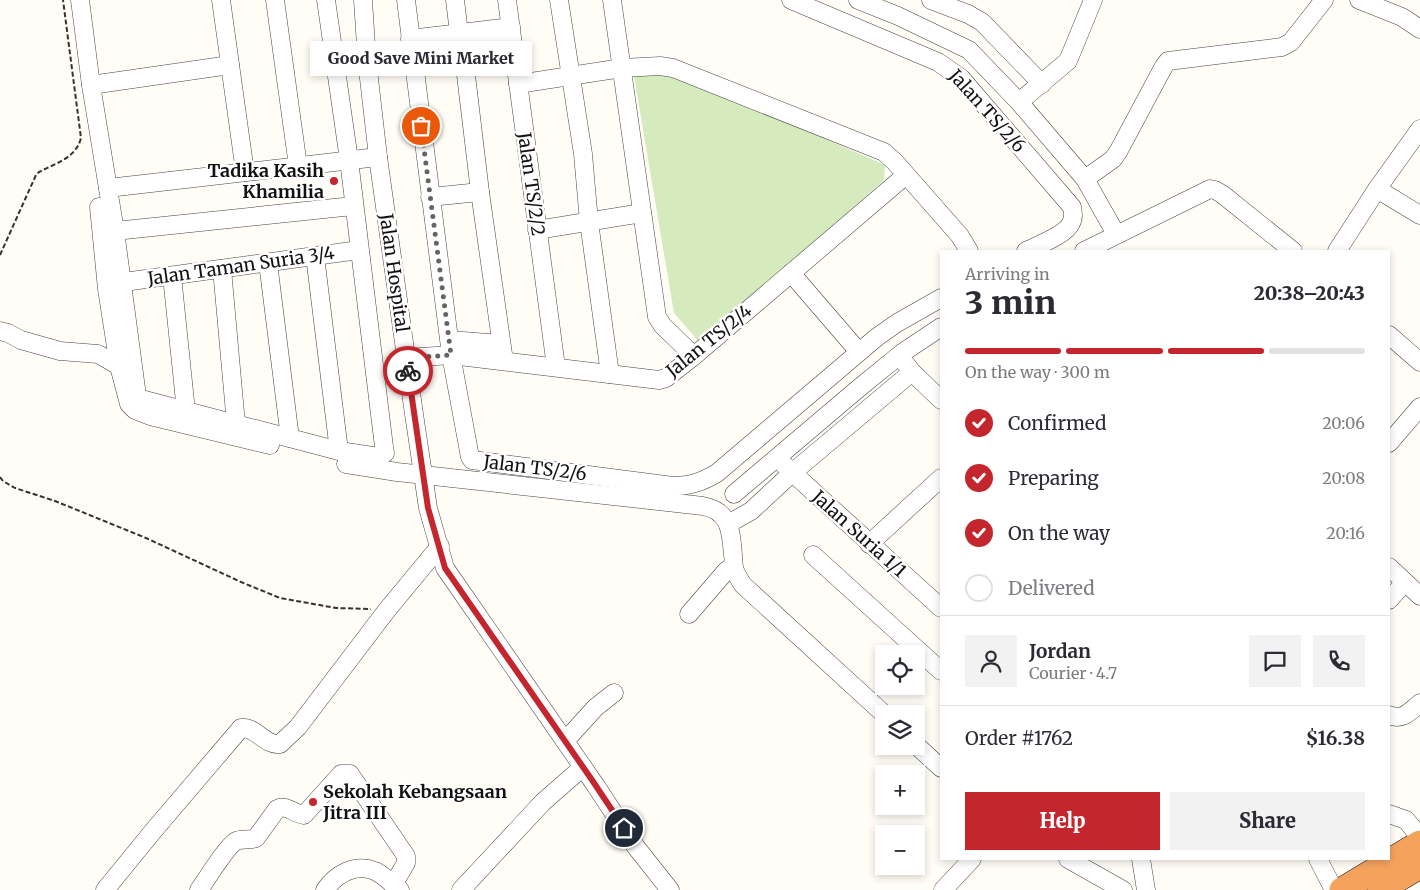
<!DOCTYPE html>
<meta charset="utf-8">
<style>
:root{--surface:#fff;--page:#f2f2f3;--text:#2b2b33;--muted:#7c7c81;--line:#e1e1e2;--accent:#c4262e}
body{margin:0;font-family:Merriweather,serif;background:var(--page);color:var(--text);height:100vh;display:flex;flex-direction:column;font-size:19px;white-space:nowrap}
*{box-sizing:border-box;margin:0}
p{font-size:16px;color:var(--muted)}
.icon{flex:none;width:28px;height:28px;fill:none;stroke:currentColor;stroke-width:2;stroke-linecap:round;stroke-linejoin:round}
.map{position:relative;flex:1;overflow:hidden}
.sheet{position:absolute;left:940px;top:250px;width:450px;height:610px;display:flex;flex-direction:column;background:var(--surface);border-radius:0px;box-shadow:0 2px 8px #0003}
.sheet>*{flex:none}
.tools{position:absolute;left:875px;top:645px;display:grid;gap:10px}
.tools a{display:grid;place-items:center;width:50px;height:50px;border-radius:0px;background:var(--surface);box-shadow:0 2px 8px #0003;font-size:25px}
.pin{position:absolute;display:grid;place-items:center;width:42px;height:42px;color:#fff;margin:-21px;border:2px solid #fff;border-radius:50%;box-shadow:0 1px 5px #0007}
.courier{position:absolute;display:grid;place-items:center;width:50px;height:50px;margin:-25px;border:4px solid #c4262e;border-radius:50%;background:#fff;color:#222;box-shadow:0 1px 6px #0007}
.bubble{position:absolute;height:35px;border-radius:0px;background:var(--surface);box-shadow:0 2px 8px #0003;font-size:16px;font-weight:800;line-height:35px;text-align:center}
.head em{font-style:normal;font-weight:800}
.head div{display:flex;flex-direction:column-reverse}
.head{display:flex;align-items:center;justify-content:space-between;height:85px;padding:0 25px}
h1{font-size:32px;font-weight:800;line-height:38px}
.bar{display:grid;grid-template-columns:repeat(4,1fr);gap:8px 5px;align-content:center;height:60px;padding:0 25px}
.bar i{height:6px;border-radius:4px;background:var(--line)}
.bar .current{background:var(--accent)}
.bar p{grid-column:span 4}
.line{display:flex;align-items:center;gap:12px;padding:0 25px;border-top:1px solid var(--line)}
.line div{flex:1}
.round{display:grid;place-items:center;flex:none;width:52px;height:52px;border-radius:0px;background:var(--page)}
ol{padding:0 25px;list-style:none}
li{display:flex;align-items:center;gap:15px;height:55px}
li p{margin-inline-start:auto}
li .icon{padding:5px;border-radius:50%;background:var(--accent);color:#fff;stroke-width:4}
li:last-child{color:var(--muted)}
li i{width:28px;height:28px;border:2px solid var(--line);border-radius:50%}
.cta{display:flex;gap:10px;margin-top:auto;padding:10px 25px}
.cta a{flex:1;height:58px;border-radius:0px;background:var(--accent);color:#fff;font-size:20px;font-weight:800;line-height:58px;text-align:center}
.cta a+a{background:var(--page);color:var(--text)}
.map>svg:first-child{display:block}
.green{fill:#d5ebbd}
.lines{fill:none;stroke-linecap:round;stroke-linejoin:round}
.minor-casing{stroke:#444;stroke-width:19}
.highway-casing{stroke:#222;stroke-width:26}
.path{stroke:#333;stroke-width:2;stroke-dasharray:5 2.5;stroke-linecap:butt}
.minor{stroke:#fff;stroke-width:18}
.highway{stroke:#f5a25d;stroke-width:25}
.done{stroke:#646461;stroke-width:5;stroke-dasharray:0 9}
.route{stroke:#c4262e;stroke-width:6}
.poi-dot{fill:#c4262e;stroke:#fff;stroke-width:2}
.labels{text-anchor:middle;stroke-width:5;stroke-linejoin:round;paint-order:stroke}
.street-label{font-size:18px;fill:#111;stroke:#fff}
.poi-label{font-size:18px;font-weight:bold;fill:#111;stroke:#fff;text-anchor:end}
</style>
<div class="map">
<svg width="1420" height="890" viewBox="0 0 1420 890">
<rect width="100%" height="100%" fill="#fffdf5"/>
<path class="green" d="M671 71 885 165 884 180 700 343 674 313 634 76Z"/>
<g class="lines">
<defs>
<g id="minor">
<path d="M80 0 91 85 115 231 137 396 141 399 339 451 380 457 385 453 384 447 349 160 326 0"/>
<path d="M221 0 245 172"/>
<path d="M275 0 298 166"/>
<path d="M363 0 367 61 378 157 414 414 428 508 445 568 596 786 636 847 670 890"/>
<path d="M406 0 451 355 470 457 472 460 673 486C690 486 702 482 717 473L877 337 897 323 941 298"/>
<path d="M455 0 459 33"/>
<path d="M507 0 556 367"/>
<path d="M559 0 583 154 589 222 610 374"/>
<path d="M612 0 657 317 663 326 694 356"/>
<path d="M791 0 938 62 961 78 1072 207C1073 213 1074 218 1071 223 1066 235 1038 245 1026 251"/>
<path d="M858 0 898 16 969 50 1019 102 1085 179 1116 234"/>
<path d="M931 0 968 14 982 22 1042 84"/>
<path d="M1359 0 1402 17 1420 29"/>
<path d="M410 39 511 27"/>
<path d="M463 50 480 192 504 361"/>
<path d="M367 61 513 44"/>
<path d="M518 84 622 68 660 66 673 68 884 152 895 162 960 236 969 251"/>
<path d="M91 85 230 65"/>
<path d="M1019 102 1068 61 1093 0"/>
<path d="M1085 179 1113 159 1118 152 1164 66 1168 61 1282 47 1291 42 1324 0"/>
<path d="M108 188 378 157"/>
<path d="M1377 189 1420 215"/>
<path d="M430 197 480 192"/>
<path d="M99 207 107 289 119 366 129 404 135 410 150 416 270 445"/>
<path d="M537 230 642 213"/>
<path d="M115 231 353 206"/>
<path d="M1084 251 1210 189 1215 190 1222 194 1293 251"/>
<path d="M1337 251 1377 189 1420 129"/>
<path d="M315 256 339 451"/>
<path d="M268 263 290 438"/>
<path d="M222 269 236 424"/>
<path d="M791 273 859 352"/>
<path d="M172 276 186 411"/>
<path d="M122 280 126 282 131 281 359 250"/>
<path d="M0 331 8 333 21 340 60 351 98 354 119 366"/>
<path d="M1389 335 1420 362"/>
<path d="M450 340 501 344"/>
<path d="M406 358 451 355 659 380 666 378 694 356 906 175"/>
<path d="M905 363 912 372 941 400"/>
<path d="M1389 443 1420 407"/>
<path d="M346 464 397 472 703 506C730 511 731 531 733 555 734 559 733 563 734 567 735 573 739 579 743 585L884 714"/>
<path d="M784 465 941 608"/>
<path d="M734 494 859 388 902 353 941 327"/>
<path d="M728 524 751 511 792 473 912 372"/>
<path d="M869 544 941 478"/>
<path d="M813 555 941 671"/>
<path d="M1389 567 1420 596"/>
<path d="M1389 600 1405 582"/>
<path d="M689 614 726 571 733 566"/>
<path d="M1389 715C1403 721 1409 712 1420 703"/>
<path d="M565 741 596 707 614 693"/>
<path d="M916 745 941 768"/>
<path d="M1389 814 1406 820 1420 837"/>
<path d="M1068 859 1123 890"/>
<path d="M1141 859 1146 890"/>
<path d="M1318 859 1334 890"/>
<path d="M105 890 154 830 241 728C256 726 264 746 280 744L298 727 387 610 440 546"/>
<path d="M199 890C206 880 227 846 236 841 242 838 249 841 256 838L277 809C287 804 294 814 304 815L341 774H350L406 856V863L393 885"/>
<path d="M325 890C336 874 355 863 375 871 384 875 392 884 400 890"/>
<path d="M461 890 543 802 583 767"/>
<path d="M943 890 972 859"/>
</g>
<g id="highway">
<path d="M1342 890 1420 843"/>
<path d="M1380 890 1420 866"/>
</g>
</defs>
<use href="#minor" class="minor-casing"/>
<use href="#highway" class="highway-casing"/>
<g class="path">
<path d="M0 255 36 175 39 172C56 163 76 158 81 138L63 0"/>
<path d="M0 477 3 481 15 488 55 501 146 538 241 582 280 598 336 608 371 609"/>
</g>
<use href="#minor" class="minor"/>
<use href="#highway" class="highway"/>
</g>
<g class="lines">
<path class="done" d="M408 371 406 358 451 355 421 126"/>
<path class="route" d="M408 371 428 508 445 568 592 780 624 828"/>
</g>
<g class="poi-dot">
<circle cx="334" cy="181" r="5"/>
<circle cx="313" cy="802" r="5"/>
</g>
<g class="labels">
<g class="street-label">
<text transform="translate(987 111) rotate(48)" y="6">Jalan TS/2/6</text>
<text transform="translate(531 184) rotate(82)" y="6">Jalan TS/2/2</text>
<text transform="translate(241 266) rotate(-8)" y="6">Jalan Taman Suria 3/4</text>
<text transform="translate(394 273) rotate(82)" y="6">Jalan Hospital</text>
<text transform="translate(709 341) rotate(-39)" y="6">Jalan TS/2/4</text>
<text transform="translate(535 468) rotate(7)" y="6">Jalan TS/2/6</text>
<text transform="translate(859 534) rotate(42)" y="6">Jalan Suria 1/1</text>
</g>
<g class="poi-label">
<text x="324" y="177">Tadika Kasih<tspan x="324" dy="21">Khamilia</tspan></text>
<text x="323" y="798" text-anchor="start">Sekolah Kebangsaan<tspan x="323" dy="21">Jitra III</tspan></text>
</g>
</g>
</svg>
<div class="tools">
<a><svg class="icon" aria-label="locate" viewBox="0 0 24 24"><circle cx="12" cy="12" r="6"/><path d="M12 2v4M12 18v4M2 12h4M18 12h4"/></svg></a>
<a><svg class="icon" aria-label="layers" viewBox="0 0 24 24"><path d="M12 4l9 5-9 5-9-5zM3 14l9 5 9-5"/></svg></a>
<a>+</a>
<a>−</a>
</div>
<div class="pin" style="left:421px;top:126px;background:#ea580c"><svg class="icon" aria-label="bag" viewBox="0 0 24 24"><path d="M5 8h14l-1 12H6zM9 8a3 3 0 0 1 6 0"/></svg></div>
<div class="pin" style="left:624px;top:828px;background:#1f2937"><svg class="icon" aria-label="home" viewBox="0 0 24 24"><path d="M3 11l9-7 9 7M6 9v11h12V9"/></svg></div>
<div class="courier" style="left:408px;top:371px"><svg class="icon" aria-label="bike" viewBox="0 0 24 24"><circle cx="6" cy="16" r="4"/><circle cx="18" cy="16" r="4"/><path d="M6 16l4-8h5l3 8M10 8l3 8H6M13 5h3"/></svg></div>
<div class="bubble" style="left:310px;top:41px;width:222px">Good Save Mini Market</div>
<section class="sheet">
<div class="head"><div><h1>3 min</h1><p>Arriving in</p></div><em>20:38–20:43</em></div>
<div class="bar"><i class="current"></i><i class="current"></i><i class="current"></i><i></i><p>On the way · 300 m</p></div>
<ol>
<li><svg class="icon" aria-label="check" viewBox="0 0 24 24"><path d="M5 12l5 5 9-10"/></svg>Confirmed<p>20:06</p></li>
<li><svg class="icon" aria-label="check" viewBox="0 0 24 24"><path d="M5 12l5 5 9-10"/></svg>Preparing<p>20:08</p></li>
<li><svg class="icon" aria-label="check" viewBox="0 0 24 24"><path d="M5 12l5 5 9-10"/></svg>On the way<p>20:16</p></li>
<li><i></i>Delivered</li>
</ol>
<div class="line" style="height:90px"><a class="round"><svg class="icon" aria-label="person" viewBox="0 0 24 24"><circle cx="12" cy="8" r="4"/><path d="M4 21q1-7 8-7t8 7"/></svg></a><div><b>Jordan</b><p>Courier · 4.7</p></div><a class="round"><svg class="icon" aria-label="chat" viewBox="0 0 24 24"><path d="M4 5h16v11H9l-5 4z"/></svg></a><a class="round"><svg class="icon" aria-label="phone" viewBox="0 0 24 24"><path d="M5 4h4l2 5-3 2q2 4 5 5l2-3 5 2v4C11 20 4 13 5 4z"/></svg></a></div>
<div class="line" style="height:65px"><div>Order #1762</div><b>$16.38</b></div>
<div class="cta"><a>Help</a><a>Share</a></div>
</section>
</div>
